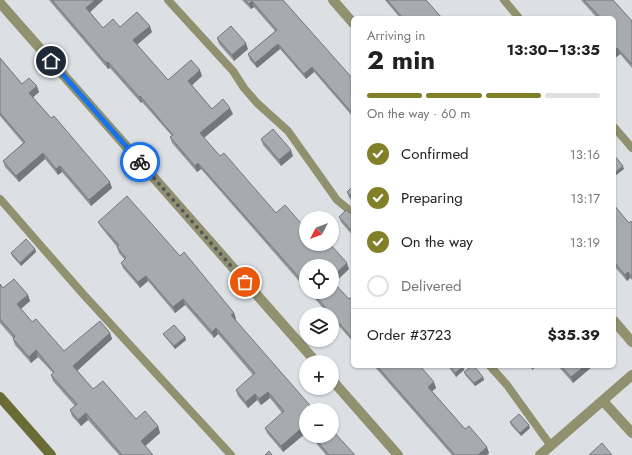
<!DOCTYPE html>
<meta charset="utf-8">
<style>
:root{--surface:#fff;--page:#f6f6f6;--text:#222;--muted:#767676;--line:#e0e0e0;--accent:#818028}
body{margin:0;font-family:Jost,sans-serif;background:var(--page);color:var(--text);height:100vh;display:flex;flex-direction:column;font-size:15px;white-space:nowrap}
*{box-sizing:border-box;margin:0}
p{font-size:13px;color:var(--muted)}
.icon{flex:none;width:22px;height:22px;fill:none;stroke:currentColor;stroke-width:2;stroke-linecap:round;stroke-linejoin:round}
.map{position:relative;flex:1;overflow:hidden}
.side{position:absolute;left:351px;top:16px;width:265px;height:352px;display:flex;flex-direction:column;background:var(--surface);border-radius:6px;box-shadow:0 1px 3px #0004}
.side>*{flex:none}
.needle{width:26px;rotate:229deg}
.fabs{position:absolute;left:299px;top:211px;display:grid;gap:8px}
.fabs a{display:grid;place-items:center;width:40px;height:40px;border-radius:50%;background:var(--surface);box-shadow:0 1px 3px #0004;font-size:20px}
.pin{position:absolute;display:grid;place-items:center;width:34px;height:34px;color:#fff;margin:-17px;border:2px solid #fff;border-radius:50%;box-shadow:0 1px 4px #0007}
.courier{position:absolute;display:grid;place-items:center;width:40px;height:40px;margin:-20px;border:3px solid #1a73e8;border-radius:50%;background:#fff;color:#222;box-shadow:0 1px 5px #0007}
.headline em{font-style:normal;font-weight:700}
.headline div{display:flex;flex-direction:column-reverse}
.headline{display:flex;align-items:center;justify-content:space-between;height:68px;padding:0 16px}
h1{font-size:26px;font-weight:700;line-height:30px}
.bar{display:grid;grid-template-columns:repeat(4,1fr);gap:6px 4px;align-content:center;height:48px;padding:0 16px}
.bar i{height:5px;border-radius:3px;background:var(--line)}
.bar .selected{background:var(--accent)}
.bar p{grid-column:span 4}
.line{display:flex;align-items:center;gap:10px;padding:0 16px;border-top:1px solid var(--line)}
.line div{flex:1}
ol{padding:0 16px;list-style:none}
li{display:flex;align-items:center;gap:12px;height:44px}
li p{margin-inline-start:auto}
li .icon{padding:4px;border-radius:50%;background:var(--accent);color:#fff;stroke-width:4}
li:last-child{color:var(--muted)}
li i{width:22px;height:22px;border:2px solid var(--line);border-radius:50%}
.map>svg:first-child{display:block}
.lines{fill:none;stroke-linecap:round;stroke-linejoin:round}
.lane{stroke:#91916f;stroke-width:8}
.street{stroke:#91916f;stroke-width:10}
.secondary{stroke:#6b6b36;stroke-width:10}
.wall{fill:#909397}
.shaded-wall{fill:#75787b}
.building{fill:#a7abb0;stroke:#75787b}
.done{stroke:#54575a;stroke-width:4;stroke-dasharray:0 7.2}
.route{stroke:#1a73e8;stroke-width:5}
</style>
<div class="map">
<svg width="632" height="455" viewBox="0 0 632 455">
<rect width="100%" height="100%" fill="#dce0e5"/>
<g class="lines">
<g class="lane">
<path d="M168 0 233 71 244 88 257 103 288 131 337 200 353 213"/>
<path d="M504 0 519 18"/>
<path d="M614 127 632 148"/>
<path d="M0 199 83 294 231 455"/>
<path d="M490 366 507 385 551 446"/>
</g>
<g class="street">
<path d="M333 0 353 23"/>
<path d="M0 3 316 362"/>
<path d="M614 321 632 342"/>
<path d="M332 380 398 455"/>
<path d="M603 401 632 433"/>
<path d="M540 455 632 375"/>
</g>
<path class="secondary" d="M0 397 51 455"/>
</g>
<g class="wall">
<path d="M49 0H103L90 12 103 28 120 27 152 32 137 45 168 80 202 76 192 85 212 109 233 114 204 138 220 156 276 213 306 244 349 269 334 283 349 299 353 296V342L332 318V314H328L309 292H332L306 266V289L201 169 197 172 172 143 170 137 172 136 142 102 141 103 110 68 108 69Z"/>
<path d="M242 0H283L353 79V117L314 72 306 79 280 49 257 68 250 60 248 54 275 31 254 7 251 9Z"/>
<path d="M385 0H426L442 18H400Z"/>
<path d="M581 0H613L632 21V68L620 54 614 59V18H597Z"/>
<path d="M217 38 248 49 234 61 219 44Z"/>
<path d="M0 58 22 84 39 92 33 97 112 188 91 206 62 172 58 175 45 159 19 182 5 167 3 161 23 143 0 116Z"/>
<path d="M261 139 293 156 281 166 263 145Z"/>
<path d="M353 186V202L349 198 347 192Z"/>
<path d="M614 205 629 223H632V280L630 278 627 281 614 266Z"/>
<path d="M353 212V236L341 222 339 217Z"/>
<path d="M98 222 180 256 234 313 236 319H235L306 410V433L283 452 267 433 265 428 282 413 270 398 261 405 257 400 248 408 238 396 236 390 253 375 218 334 214 338 185 305 175 313 148 281 140 288 123 268 121 263 125 260 119 253 117 247 101 227Z"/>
<path d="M35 249 36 252 21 266 12 256 11 253Z"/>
<path d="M0 284 3 288 28 295 30 301 21 309 32 322 64 351 110 333 112 339 77 370 93 389 136 419 158 426 160 433 145 446 153 455H119L88 420 81 426 72 416 70 410 75 406 53 381 51 375 53 373 38 357 31 363 15 345 13 339V338L0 323Z"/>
<path d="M163 334 185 337 186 340 175 349 165 337Z"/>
<path d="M374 366H420L436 388 432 391 465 429 489 453 487 455H452Z"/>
<path d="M448 366H463L464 370 456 377Z"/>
<path d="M558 366H593L573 383Z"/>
<path d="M464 372 483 377 484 380 475 386 465 375Z"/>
<path d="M510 422 530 428 521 436 511 425Z"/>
<path d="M310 436H332L355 455H326Z"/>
</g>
<g class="shaded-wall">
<path d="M95 0H103L88 14 86 8Z"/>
<path d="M252 1 254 7 251 9 249 4Z"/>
<path d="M150 26 152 32 135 46 133 40Z"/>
<path d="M246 43 248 49 234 61 232 55Z"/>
<path d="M278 44 280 49 257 68 255 63Z"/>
<path d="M617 48 620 54 614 59V51Z"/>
<path d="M108 62 110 68 108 69 106 63Z"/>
<path d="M312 67 314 72 306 79 304 74Z"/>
<path d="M200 70 202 76 190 87 188 81Z"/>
<path d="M37 86 39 92 31 99 29 93Z"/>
<path d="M140 96 142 102 141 103 139 97Z"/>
<path d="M230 108 233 114 202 139 200 133Z"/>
<path d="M291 150 293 156 281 166 279 160Z"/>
<path d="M43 153 45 159 19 182 16 176Z"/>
<path d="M198 163 201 169 197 172 195 166Z"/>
<path d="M60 166 62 172 58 175 56 169Z"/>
<path d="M623 166 624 169 615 176 614 173Z"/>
<path d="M110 182 112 188 91 206 89 200Z"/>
<path d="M35 249 36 252 21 266 20 263Z"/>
<path d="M347 263 349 269 332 285V277Z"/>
<path d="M628 272 630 278 627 281 625 275Z"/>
<path d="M146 276 148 281 140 288 138 282Z"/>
<path d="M28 295 30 301 19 310 17 304Z"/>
<path d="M183 299 185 305 175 313 173 307Z"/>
<path d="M234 313 236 319 234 321 231 315Z"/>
<path d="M216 328 218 334 214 338 212 332Z"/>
<path d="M110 333 112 339 76 372 73 366Z"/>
<path d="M185 337 186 340 175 349 174 346Z"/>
<path d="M36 350 38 357 31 363 29 357Z"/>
<path d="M531 366H537L532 370Z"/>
<path d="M585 366H593L573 383 571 377Z"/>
<path d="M463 367 464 370 456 377 455 373Z"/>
<path d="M483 377 484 380 475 386 474 383Z"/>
<path d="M434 382 436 388 430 393 428 387Z"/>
<path d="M268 392 270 398 261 405 259 399Z"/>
<path d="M255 394 257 400 248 408 246 402Z"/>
<path d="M86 413 88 420 81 426 78 420Z"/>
<path d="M529 425 530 428 521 436 520 433Z"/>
<path d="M158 426 160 433 143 448 141 441Z"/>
<path d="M304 426 306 433 283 452 281 446Z"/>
<path d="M487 447 489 453 487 455H478Z"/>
</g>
<g class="building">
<path d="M52 0H95L86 8 103 28 113 19 120 27 137 12 150 26 133 40 168 80 191 60 200 70 188 81 212 109 223 99 230 108 200 133 220 156 224 153 276 213 285 205 306 229V244H330L347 263 332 277V266H306V285L198 163 195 166 170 137 173 135 140 96 139 97 108 62 106 63Z"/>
<path d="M245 0H283L353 79V114L312 67 304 74 278 44 255 63 248 54 277 30 252 1 249 4Z"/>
<path d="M387 0H426L442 18H403Z"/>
<path d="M584 0H613L632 21V64L617 48 614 51V18H601Z"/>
<path d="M231 26 246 43 232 55 217 38Z"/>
<path d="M0 58 22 84 29 78 37 86 29 93 51 118 54 116 110 182 89 200 60 166 56 169 43 153 16 176 3 161 25 142 0 113Z"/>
<path d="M273 129 291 150 279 160 261 139Z"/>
<path d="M614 155 623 166 614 173Z"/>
<path d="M353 186V198L347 192Z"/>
<path d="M127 196 180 256 184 252 234 313 231 315 314 410H306V428L304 426 281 446 265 428 284 411 268 392 259 399 255 394 246 402 236 390 255 373 216 328 212 332 183 299 173 307 146 276 138 282 121 263 126 258 117 247 119 245 98 222Z"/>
<path d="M614 205 629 223 631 221 632 223V277L628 272 625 275 614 262Z"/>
<path d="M346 210 350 213 353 212V232L339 217Z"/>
<path d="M26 239 35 249 20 263 11 253Z"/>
<path d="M14 279 28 295 17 304 32 322 36 319 64 351 100 321 110 333 73 366 93 389 103 381 136 419 145 411 158 426 141 441 153 455H122L86 413 78 420 70 410 77 404 51 375 54 372 36 350 29 357 13 339 15 336 0 319V284L3 288Z"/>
<path d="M332 281 349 299 353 296V339L332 315V314H331L312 292H332Z"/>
<path d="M174 325 185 337 174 346 163 334Z"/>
<path d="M377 366H420L434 382 428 387 465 429 469 426 487 447 478 455H455Z"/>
<path d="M449 366H463V367L455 373Z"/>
<path d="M472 366H474L483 377 474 383 464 372Z"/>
<path d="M561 366H585L571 377Z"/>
<path d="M519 414 529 425 520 433 510 422Z"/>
<path d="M332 430 355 455H329L313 436H332Z"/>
<path d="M602 443 612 455H589Z"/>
<path d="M269 451 272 455H265Z"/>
</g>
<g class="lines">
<path class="done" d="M140 162 245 282"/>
<path class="route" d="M51 61 140 162"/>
</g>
</svg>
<div class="fabs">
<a><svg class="needle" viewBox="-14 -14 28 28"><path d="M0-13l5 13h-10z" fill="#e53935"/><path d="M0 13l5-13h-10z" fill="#767676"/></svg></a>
<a><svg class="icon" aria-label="locate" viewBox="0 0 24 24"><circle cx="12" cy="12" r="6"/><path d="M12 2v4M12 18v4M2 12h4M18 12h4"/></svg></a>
<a><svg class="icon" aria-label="layers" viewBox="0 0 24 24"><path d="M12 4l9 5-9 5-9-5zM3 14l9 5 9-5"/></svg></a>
<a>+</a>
<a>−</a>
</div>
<div class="pin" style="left:245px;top:282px;background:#ea580c"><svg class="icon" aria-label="bag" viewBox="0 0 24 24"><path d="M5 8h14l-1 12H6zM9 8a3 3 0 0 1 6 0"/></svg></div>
<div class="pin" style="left:51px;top:61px;background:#1f2937"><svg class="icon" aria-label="home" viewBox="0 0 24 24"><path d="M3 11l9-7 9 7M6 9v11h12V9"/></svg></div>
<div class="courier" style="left:140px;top:162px"><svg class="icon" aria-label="bike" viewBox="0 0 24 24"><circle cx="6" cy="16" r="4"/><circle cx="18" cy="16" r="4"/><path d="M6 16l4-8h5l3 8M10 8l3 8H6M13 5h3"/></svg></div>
<section class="side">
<div class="headline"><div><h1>2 min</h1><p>Arriving in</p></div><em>13:30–13:35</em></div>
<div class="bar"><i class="selected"></i><i class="selected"></i><i class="selected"></i><i></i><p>On the way · 60 m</p></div>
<ol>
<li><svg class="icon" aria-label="check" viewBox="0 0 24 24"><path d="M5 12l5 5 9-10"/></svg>Confirmed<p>13:16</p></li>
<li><svg class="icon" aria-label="check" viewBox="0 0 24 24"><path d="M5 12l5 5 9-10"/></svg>Preparing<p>13:17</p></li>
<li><svg class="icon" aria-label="check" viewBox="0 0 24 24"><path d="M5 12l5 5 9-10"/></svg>On the way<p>13:19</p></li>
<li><i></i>Delivered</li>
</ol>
<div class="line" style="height:52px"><div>Order #3723</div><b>$35.39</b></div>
</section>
</div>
